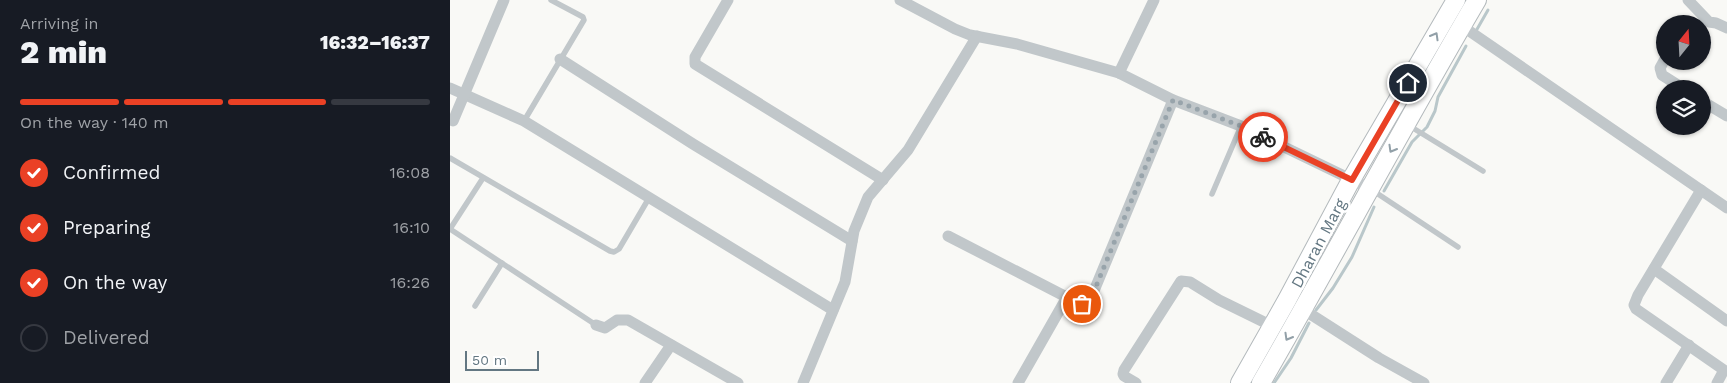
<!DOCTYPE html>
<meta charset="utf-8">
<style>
:root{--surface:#171b24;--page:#20242c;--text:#f1f3f6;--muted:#9ea1a6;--line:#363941;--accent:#ea4125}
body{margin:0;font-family:"Work Sans",sans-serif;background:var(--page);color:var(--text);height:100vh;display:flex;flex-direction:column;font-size:19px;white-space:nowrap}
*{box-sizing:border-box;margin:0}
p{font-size:16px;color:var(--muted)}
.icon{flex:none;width:28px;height:28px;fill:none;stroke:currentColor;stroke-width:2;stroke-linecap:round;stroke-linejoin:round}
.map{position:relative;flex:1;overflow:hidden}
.details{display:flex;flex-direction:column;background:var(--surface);width:450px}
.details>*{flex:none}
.needle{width:32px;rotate:18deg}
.controls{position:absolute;left:1206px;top:15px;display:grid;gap:10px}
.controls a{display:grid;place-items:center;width:55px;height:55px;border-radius:50%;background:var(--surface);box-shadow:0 1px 4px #0004;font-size:25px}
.scale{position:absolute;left:15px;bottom:12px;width:74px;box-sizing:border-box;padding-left:5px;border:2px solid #637782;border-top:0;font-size:14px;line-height:18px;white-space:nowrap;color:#637782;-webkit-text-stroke:4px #fff;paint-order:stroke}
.pin{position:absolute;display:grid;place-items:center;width:42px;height:42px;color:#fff;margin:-21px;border:2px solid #fff;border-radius:50%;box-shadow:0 1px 5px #0007}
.courier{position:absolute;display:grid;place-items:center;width:50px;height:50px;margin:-25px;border:4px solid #ea4125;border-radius:50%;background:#fff;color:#222;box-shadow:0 1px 6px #0007}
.summary em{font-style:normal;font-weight:800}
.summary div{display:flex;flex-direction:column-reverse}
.summary{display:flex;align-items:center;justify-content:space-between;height:85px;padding:0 20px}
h1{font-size:32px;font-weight:800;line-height:38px}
.bar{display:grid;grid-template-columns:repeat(4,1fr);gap:8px 5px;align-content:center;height:60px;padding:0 20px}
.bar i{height:6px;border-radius:4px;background:var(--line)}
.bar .current{background:var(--accent)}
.bar p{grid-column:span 4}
ol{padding:0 20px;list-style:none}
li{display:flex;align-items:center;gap:15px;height:55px}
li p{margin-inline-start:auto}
li .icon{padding:5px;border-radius:50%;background:var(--accent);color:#fff;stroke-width:4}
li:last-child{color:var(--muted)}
li i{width:28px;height:28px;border:2px solid var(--line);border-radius:50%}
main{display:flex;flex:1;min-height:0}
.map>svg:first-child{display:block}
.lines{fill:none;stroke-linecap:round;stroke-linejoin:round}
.stream{stroke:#b9c7ca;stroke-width:3}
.primary-casing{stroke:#b3b9bc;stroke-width:20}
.service{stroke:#c1c7ca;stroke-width:5.5}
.minor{stroke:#c1c7ca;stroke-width:11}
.primary{stroke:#fff;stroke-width:18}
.oneway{stroke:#92a0a8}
.done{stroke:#98a4ab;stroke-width:5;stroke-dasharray:0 9}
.route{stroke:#ea4125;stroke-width:6}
.labels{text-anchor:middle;stroke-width:5;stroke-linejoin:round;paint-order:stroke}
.street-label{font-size:16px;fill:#637782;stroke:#fff}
</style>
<main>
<section class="details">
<div class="summary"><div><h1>2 min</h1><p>Arriving in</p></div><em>16:32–16:37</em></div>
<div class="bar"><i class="current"></i><i class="current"></i><i class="current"></i><i></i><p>On the way · 140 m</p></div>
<ol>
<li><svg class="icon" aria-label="check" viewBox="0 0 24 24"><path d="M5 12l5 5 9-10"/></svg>Confirmed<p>16:08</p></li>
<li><svg class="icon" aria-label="check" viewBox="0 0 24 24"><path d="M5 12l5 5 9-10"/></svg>Preparing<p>16:10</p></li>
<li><svg class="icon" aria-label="check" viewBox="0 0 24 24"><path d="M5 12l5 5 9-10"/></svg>On the way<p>16:26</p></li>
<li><i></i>Delivered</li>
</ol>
</section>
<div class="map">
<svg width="1277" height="383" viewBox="0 0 1277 383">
<rect width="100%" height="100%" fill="#f9f9f6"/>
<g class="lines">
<g class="stream">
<path d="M1026 31 1038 10"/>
<path d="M934 191 962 142 977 127 985 111 988 97 1016 46"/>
<path d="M866 310 883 288 902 257 924 207"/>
<path d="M824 383 841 358 859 323"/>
</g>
<defs>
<g id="primary">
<path d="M790 383 837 300 901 180 1006 0"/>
<path d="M811 383C884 256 953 126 1027 0"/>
</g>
</defs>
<use href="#primary" class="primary-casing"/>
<g class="service">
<path d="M74 121 134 20 133 17 101 0"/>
<path d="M958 125 1033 171"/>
<path d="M0 158 160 251 164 252 169 249 199 198"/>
<path d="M922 190 1008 247"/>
<path d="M762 194 791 126"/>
<path d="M0 229 146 325"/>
<path d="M0 229 33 178"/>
<path d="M25 306 52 263"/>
</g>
<g class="minor">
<path d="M278 0 245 57V64L433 180"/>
<path d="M450 0 505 29 520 35 567 44 669 73 723 100 791 126 919 188"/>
<path d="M1238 0 1259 22 1266 23 1277 28"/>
<path d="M1012 26 1277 208"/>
<path d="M110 59 243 144 402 241"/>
<path d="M1215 59 1210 68 1212 75 1234 89"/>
<path d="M669 73 704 0"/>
<path d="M0 88 74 121 383 310"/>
<path d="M1252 101 1277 116"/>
<path d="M3 121 54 0"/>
<path d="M1251 190 1188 295 1184 305 1186 309 1274 370 1267 383"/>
<path d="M498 236 628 303 632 304 639 303 723 100"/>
<path d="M1204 269 1277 321"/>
<path d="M854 310 929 358 974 383"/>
<path d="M146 325 155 328 167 320H178L288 383"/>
<path d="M195 383 221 345"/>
<path d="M353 383 395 282 404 231 418 197 458 150 527 36"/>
<path d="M568 383 617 297"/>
<path d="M686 383 674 376 673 374 674 370 731 281 740 282 769 300 822 326"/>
<path d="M1216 383 1239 345"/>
</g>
<use href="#primary" class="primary"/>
</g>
<defs><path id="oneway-chevron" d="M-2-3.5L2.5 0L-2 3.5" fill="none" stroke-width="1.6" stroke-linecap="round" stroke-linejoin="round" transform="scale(1.25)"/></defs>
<g class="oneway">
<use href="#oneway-chevron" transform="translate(985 36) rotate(-60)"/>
<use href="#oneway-chevron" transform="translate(942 149) rotate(120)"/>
<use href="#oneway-chevron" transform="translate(838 337) rotate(120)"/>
</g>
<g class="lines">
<path class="done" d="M632 304 640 301 723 100 791 126 813 137"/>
<path class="route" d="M813 137 902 180 958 83"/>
</g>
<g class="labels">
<g class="street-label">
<text transform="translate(868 243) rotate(-62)" y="6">Dharan Marg</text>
</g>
</g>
</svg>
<div class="controls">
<a><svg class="needle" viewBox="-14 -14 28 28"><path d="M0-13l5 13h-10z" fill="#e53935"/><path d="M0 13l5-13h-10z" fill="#9ea1a6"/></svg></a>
<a><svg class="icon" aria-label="layers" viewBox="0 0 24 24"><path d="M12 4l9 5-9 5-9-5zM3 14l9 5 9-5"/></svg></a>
</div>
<div class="scale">50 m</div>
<div class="pin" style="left:632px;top:304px;background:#ea580c"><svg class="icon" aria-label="bag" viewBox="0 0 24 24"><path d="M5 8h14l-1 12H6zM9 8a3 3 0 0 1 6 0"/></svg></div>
<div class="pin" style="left:958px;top:83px;background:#1f2937"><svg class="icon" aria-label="home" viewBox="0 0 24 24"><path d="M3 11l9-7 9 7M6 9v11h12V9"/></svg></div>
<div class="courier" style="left:813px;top:137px"><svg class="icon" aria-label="bike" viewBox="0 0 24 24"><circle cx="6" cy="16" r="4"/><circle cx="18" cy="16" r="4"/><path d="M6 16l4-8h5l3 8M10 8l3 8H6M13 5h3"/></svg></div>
</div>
</main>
